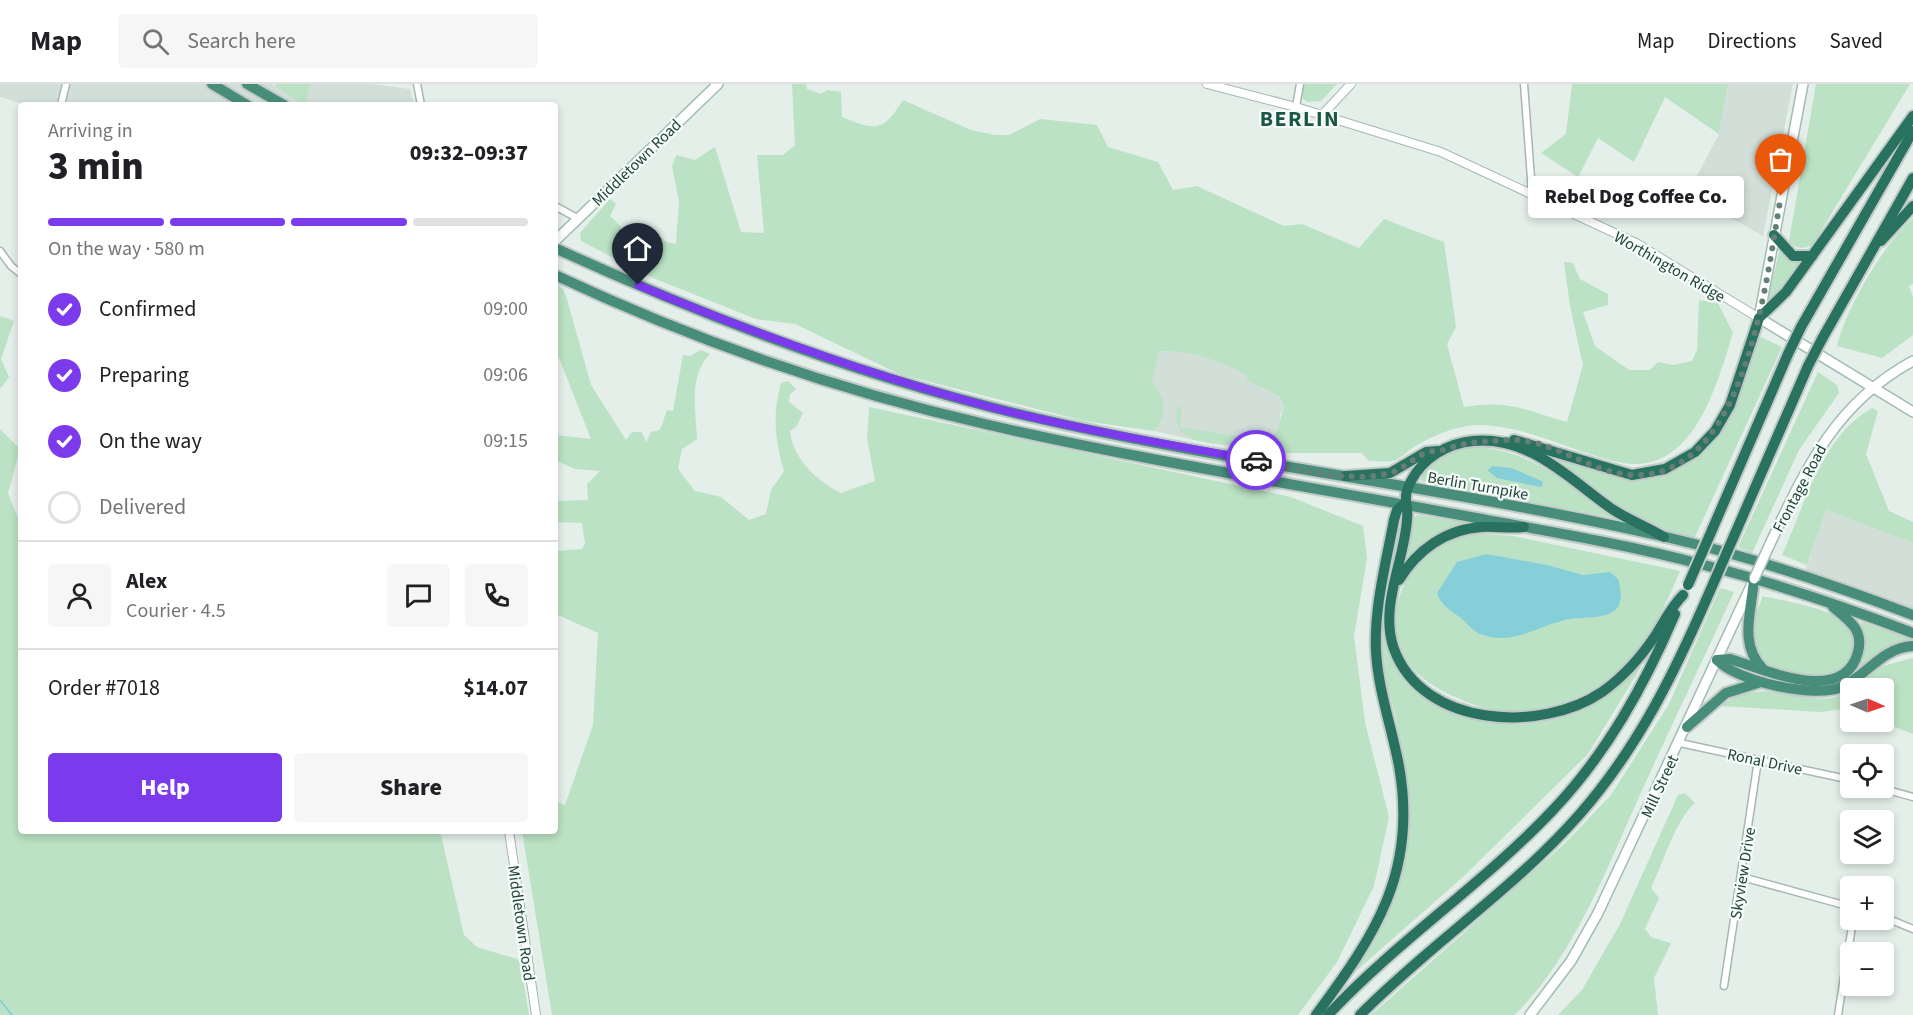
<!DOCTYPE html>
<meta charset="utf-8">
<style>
:root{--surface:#fff;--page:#f6f6f6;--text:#202124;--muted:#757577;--line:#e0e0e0;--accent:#7c3aed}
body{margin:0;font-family:"Source Sans 3",sans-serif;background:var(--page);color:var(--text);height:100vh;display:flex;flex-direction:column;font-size:22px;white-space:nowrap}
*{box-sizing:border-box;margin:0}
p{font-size:20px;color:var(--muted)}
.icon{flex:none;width:33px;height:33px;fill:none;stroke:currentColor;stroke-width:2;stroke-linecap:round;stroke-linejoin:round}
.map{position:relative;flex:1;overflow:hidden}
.drawer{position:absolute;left:18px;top:18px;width:540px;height:732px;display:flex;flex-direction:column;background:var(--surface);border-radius:6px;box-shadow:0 3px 9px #0003}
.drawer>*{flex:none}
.needle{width:39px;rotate:92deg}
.tools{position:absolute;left:1840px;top:594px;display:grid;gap:12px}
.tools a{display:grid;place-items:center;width:54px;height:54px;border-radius:6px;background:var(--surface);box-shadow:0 3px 9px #0003;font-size:30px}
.pin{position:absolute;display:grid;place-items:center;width:51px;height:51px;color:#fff;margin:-62px -26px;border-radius:50% 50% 50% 0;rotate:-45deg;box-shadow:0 0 6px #0007}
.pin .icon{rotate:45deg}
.courier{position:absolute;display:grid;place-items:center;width:60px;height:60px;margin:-30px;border:4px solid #7c3aed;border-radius:50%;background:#fff;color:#222;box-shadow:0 2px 8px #0007}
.bubble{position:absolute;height:42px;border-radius:6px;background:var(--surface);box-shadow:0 3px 9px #0003;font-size:20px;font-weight:800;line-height:42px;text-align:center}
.head em{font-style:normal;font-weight:800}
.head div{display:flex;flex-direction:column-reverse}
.head{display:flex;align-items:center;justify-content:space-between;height:102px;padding:0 30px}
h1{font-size:39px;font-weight:800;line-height:45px}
.bar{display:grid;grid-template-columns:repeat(4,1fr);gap:9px 6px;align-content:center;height:72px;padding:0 30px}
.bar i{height:8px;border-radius:4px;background:var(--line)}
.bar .selected{background:var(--accent)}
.bar p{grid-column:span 4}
.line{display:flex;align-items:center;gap:15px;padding:0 30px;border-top:2px solid var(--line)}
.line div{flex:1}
.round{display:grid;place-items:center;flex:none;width:63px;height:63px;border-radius:6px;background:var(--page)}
ol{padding:0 30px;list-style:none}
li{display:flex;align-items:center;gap:18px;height:66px}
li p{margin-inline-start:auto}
li .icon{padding:6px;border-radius:50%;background:var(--accent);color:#fff;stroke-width:4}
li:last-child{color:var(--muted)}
li i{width:33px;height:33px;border:3px solid var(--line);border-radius:50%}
.button{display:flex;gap:12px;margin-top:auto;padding:12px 30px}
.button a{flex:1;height:69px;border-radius:6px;background:var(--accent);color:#fff;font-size:24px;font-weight:800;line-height:69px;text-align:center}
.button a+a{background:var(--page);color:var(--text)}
header{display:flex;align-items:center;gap:36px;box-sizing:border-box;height:84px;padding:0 30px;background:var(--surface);border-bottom:2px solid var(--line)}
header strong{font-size:28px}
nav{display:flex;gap:33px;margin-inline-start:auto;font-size:21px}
.search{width:420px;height:54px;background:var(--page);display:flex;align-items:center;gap:15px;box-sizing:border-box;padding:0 21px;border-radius:6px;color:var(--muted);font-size:22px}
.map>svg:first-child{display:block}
.built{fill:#d2dfd8}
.green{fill:#bbe2c4}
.water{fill:#87cfd8}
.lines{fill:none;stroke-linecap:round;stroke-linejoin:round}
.stream{stroke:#87cfd8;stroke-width:2}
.minor-casing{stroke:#a6b8b0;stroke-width:9}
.tertiary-casing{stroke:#a6b8b0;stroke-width:10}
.secondary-casing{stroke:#a1bcb1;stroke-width:12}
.trunk-casing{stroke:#c1cac7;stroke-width:14}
.motorway-casing{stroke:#c1cac7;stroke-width:14}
.minor{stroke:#fff;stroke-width:6}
.tertiary{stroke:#fff;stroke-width:8}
.secondary{stroke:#fff;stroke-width:9}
.trunk{stroke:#478d7a;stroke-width:10}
.motorway{stroke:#2a7260;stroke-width:10}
.secondary-bridge-casing{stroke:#a1bcb1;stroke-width:12;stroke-linecap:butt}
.motorway-bridge-casing{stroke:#c1cac7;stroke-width:14;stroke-linecap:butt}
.secondary-bridge{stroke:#fff;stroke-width:9}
.motorway-bridge{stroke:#2a7260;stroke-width:10}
.done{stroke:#657f76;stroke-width:6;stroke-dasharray:0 10.8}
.route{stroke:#7c3aed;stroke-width:8}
.labels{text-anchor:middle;stroke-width:4.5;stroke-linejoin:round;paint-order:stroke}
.street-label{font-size:16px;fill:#214338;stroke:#f5fbf8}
.district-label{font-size:22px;font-weight:bold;letter-spacing:1.5px;fill:#1b5746;stroke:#f5fbf8}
</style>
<header>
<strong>Map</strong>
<div class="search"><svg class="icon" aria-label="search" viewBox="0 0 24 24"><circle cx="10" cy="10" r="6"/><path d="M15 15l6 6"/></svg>Search here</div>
<nav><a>Map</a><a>Directions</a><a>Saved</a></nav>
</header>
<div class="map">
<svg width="1913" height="931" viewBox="0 0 1913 931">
<rect width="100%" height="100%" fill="#e4efe9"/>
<g class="built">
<path d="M0 0H272L305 20 311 0H371L410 5 414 21H26L0 13Z"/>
<path d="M1728 0H1793L1763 152 1688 109 1719 50Z"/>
<path d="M1183 267 1212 274 1247 291 1261 304 1280 313 1284 323 1280 331V369L1208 359 1154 347 1159 341 1152 297 1159 268Z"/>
<path d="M1826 426 1913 459V526L1805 488Z"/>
</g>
<g class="green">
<path d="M276 0H311L305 21 275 2Z"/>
<path d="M792 0H806L807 5 821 10 827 6 841 8 842 33C876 47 883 48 903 16L971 46 995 51H1009L1040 35 1097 41 1108 63 1158 78 1173 106 1197 102 1284 142 1302 140 1359 164 1384 135 1444 158 1456 243 1447 260 1464 323C1510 315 1526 327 1567 338L1583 281 1570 222 1564 178 1573 179 1580 195 1608 210V221L1583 228 1595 262 1629 286H1650L1658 278 1673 281 1692 277 1697 266 1699 216 1718 219 1733 249C1717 300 1694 390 1624 379 1574 370 1531 342 1479 341 1457 341 1432 352 1414 363 1408 367 1402 373 1396 376 1389 379 1377 377 1369 377L1362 369H1280L1194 356 1180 347 1176 335 1177 323H1182L1180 343 1264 357 1265 351 1276 350 1284 323 1280 313 1247 296V291C1218 277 1193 265 1159 268L1152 297C1164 314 1170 330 1154 347L1084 337 899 290 795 240 756 235 653 194 581 157 580 149 610 115 616 120 610 132C625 144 630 161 645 174L652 168 646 156 652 145 666 158 676 160 679 117 672 82 676 71 695 76 715 63 741 148 764 149 757 71H783L795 61Z"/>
<path d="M1303 0H1337L1321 17 1307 18 1300 12Z"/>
<path d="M1572 0H1728L1719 50 1665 13 1634 78 1598 54 1578 93 1541 69 1566 50Z"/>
<path d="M1816 0H1910L1813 160C1804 166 1796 165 1789 157Z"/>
<path d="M1913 134V200L1909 202 1913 213V251L1882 274 1837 262C1846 224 1884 160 1913 134Z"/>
<path d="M1779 168 1797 178 1802 177 1771 217 1768 215Z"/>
<path d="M555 199 563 205 567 215 591 301 626 356 632 348H642L646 358 651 348 660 346 667 326 673 327 683 271 690 272 701 266 710 270C688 292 696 326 697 355L682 365 678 385 695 407 721 413 749 436 766 430 771 406 784 387C775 356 772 331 781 299L788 297 796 305 790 310 789 318 803 329 796 343 790 347C792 374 818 398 841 409L875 397 867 354 869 323 1291 413 1363 442 1367 474 1354 552 1365 638 1389 733 1374 802 1337 878 1298 931H552L522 747H555V717L565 721 593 641 598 549 558 531 555 522V467L582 465 585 460 582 439 555 438V417L588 416 587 400 600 387 575 385 555 376V351L591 355 555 264Z"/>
<path d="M0 232 14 237 1 275 9 293 0 305Z"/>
<path d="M1761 253 1782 263 1694 455 1657 443 1628 428 1548 372 1627 396 1645 395 1667 387 1715 352 1757 254Z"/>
<path d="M1818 288 1837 301 1839 309 1799 366 1752 469 1738 463Z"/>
<path d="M1872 324 1878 327 1866 370 1889 427 1913 438V459L1826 426 1807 481 1782 471C1805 421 1821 353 1872 324Z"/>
<path d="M0 345 20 365 8 409 21 442V747H440L464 851 477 863 520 876 529 931H0Z"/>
<path d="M1474 363C1521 365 1556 389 1592 417 1600 423 1608 427 1615 434L1421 397V389C1435 373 1454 367 1474 363Z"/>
<path d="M1417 431 1470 439 1471 440 1444 447 1408 472 1414 433Z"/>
<path d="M1482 450 1513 452 1680 487C1669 514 1649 557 1629 578 1586 621 1519 642 1462 616 1440 607 1413 592 1402 569 1381 526 1411 470 1455 454 1463 451 1474 451 1482 450Z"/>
<path d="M1720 504 1734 508C1705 573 1673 637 1644 702 1610 776 1574 875 1514 931H1371L1563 761 1611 711 1669 620Z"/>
<path d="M1763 512C1783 517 1828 524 1842 537 1862 555 1851 585 1827 592 1813 596 1771 588 1761 577 1757 572 1753 562 1751 556 1749 542 1758 524 1763 512Z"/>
<path d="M1861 538 1912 554 1913 558 1880 567 1861 583 1858 580 1865 563Z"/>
<path d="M1383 550C1388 562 1391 578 1398 588 1405 600 1422 611 1433 617 1485 646 1542 649 1595 619 1610 610 1623 594 1636 583H1641L1588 670 1463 793 1347 895C1415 804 1418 749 1397 640 1394 619 1383 598 1381 577 1380 569 1382 558 1383 550Z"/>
<path d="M1913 574V650L1881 638H1884V604H1853L1883 582Z"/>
<path d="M1851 606V624L1821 628 1719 622C1727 618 1736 612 1744 610 1781 599 1817 628 1851 606Z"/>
<path d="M1685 709 1695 719C1676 735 1663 779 1651 804L1659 814 1645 845 1651 853 1671 859 1654 894 1658 931H1558L1582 906 1620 840 1678 711Z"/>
</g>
<g class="water">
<path d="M1493 382 1511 384 1542 397 1543 401 1540 403 1497 394 1487 386Z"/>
<path d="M1486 470 1547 481 1583 491 1610 488 1618 495C1632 542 1590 530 1565 536 1536 543 1512 562 1480 550 1471 546 1466 537 1458 532 1449 525 1441 521 1437 509L1457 478Z"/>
</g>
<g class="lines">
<path class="stream" d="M0 916 12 931"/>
<defs>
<g id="minor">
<path d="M417 0 421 21"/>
<path d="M1524 0 1532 108"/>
<path d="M61 21 66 0"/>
<path d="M1296 23 1300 0"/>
<path d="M555 122 577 134"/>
<path d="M0 167 11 182 21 190"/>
<path d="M1680 659 1851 696"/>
<path d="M1880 704 1913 713"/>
<path d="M1742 793 1851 823"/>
<path d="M1884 833 1913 845"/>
<path d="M1724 902 1758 676"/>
<path d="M1838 931 1853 836"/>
</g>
<g id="tertiary">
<path d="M1207 0 1296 23 1441 68 1636 159 1759 234"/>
<path d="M1322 31 1351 0"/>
<path d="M509 747 536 931"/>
</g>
<g id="secondary">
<path d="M1803 0 1759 234 1913 328"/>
<path d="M555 157 718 0"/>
<path d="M1769 462C1805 386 1835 319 1913 277"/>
<path d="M1530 931 1571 877 1598 829 1751 502"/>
</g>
<g id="trunk">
<path d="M212 0 247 21"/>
<path d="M247 0 284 21"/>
<path d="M555 164C709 235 870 296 1036 334 1245 382 1460 405 1670 454 1753 473 1834 501 1913 531"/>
<path d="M555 191C693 256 840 307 989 341 1150 378 1314 403 1476 434 1552 448 1629 461 1704 481 1775 499 1845 523 1913 549"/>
<path d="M1754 495C1752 526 1738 560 1763 585"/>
<path d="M1717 576 1730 575C1764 585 1844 623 1858 568 1864 545 1848 536 1833 523"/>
<path d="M1717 576C1736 597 1815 615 1841 603 1868 591 1881 564 1913 562"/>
<path d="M1687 643 1726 609 1761 598"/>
</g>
<g id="motorway">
<path d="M1774 151 1793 172H1812"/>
<path d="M1881 157 1913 122"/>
<path d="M1801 243 1913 47"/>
<path d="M1822 255 1913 94"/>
<path d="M1514 356 1632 391 1665 385 1695 368 1715 347 1730 321 1759 234 1786 208 1913 32"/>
<path d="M1345 392 1390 389 1426 368 1438 367"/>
<path d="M1712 446 1788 270"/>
<path d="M1734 452 1808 282"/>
<path d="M1664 453C1647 443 1629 436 1612 425 1569 395 1531 352 1473 357 1448 359 1423 374 1411 397 1401 416 1409 419 1407 436 1404 478 1379 523 1394 565 1423 644 1542 649 1602 608 1623 593 1641 573 1655 552 1664 538 1671 523 1683 511"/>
<path d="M1399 496C1417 466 1446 445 1482 443 1496 442 1510 445 1524 443"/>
<path d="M1316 931C1375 851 1418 788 1399 682 1392 644 1378 606 1376 567 1374 523 1386 479 1394 436L1397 426 1404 420"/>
<path d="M1328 931C1397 857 1483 800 1553 726 1607 669 1644 602 1675 530"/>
<path d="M1360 931C1429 861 1514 805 1579 731 1638 664 1675 588 1710 507"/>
</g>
</defs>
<use href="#minor" class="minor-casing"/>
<use href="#tertiary" class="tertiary-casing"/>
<use href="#secondary" class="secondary-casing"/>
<use href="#trunk" class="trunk-casing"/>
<use href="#motorway" class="motorway-casing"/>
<use href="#minor" class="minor"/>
<use href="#tertiary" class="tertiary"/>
<use href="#secondary" class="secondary"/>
<use href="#trunk" class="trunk"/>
<use href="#motorway" class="motorway"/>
<defs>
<path id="secondary-bridge" d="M1754 495 1769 462"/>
<g id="motorway-bridge">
<path d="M1788 270 1801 243"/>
<path d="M1808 282 1822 255"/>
<path d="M1688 501 1712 446"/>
<path d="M1710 507 1734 452"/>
</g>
</defs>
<use href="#secondary-bridge" class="secondary-bridge-casing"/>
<use href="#motorway-bridge" class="motorway-bridge-casing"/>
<use href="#secondary-bridge" class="secondary-bridge"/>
<use href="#motorway-bridge" class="motorway-bridge"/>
</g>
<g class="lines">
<path class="done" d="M1256 376C1298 384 1347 400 1390 389 1404 385 1413 374 1425 369 1431 366 1437 368 1443 366 1466 358 1485 357 1509 356 1551 354 1589 388 1630 391 1747 398 1766 194 1781 112"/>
<path class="route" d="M638 201C755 250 875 293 998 325 1083 346 1170 361 1256 376"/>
</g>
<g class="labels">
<g class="street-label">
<text transform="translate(636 78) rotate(-44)" y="6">Middletown Road</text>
<text transform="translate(1670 182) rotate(30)" y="6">Worthington Ridge</text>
<text transform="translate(1478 401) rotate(10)" y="6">Berlin Turnpike</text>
<text transform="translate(1799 404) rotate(-62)" y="6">Frontage Road</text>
<text transform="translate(1765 677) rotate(12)" y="6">Ronal Drive</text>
<text transform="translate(1659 702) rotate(-65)" y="6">Mill Street</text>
<text transform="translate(1742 789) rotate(-81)" y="6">Skyview Drive</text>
<text transform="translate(522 839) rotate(82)" y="6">Middletown Road</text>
</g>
<g class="district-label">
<text x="1300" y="42">BERLIN</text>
</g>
</g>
</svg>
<div class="tools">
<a><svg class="needle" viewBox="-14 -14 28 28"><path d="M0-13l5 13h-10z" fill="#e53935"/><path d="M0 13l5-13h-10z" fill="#757577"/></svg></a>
<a><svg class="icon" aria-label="locate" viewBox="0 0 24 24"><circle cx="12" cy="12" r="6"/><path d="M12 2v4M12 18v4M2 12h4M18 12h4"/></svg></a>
<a><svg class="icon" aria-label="layers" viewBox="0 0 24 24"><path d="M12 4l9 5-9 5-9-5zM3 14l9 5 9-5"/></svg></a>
<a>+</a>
<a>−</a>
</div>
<div class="pin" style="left:1781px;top:112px;background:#ea580c"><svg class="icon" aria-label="bag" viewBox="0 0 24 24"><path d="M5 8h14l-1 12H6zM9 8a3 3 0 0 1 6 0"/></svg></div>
<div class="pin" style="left:638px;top:201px;background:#1f2937"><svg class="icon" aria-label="home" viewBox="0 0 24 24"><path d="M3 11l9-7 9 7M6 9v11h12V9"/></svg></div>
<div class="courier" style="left:1256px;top:376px"><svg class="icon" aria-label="car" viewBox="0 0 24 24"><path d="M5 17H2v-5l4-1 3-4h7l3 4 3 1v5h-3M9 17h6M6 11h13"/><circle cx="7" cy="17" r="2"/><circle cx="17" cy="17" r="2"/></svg></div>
<div class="bubble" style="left:1528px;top:92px;width:216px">Rebel Dog Coffee Co.</div>
<section class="drawer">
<div class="head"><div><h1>3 min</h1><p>Arriving in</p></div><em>09:32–09:37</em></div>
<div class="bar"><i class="selected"></i><i class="selected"></i><i class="selected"></i><i></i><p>On the way · 580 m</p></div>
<ol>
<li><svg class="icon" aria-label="check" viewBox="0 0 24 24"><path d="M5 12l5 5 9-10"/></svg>Confirmed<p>09:00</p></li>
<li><svg class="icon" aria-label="check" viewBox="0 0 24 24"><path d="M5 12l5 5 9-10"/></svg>Preparing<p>09:06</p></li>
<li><svg class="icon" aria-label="check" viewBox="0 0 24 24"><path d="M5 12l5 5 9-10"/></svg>On the way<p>09:15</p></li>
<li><i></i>Delivered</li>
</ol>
<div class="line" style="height:108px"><a class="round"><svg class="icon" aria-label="person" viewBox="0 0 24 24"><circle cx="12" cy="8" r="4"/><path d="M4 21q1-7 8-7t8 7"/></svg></a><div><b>Alex</b><p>Courier · 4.5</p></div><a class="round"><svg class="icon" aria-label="chat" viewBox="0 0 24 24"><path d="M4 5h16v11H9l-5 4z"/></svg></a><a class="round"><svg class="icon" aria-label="phone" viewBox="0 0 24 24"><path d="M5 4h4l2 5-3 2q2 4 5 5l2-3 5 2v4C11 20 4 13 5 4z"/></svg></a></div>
<div class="line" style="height:78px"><div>Order #7018</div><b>$14.07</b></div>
<div class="button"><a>Help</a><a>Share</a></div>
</section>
</div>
